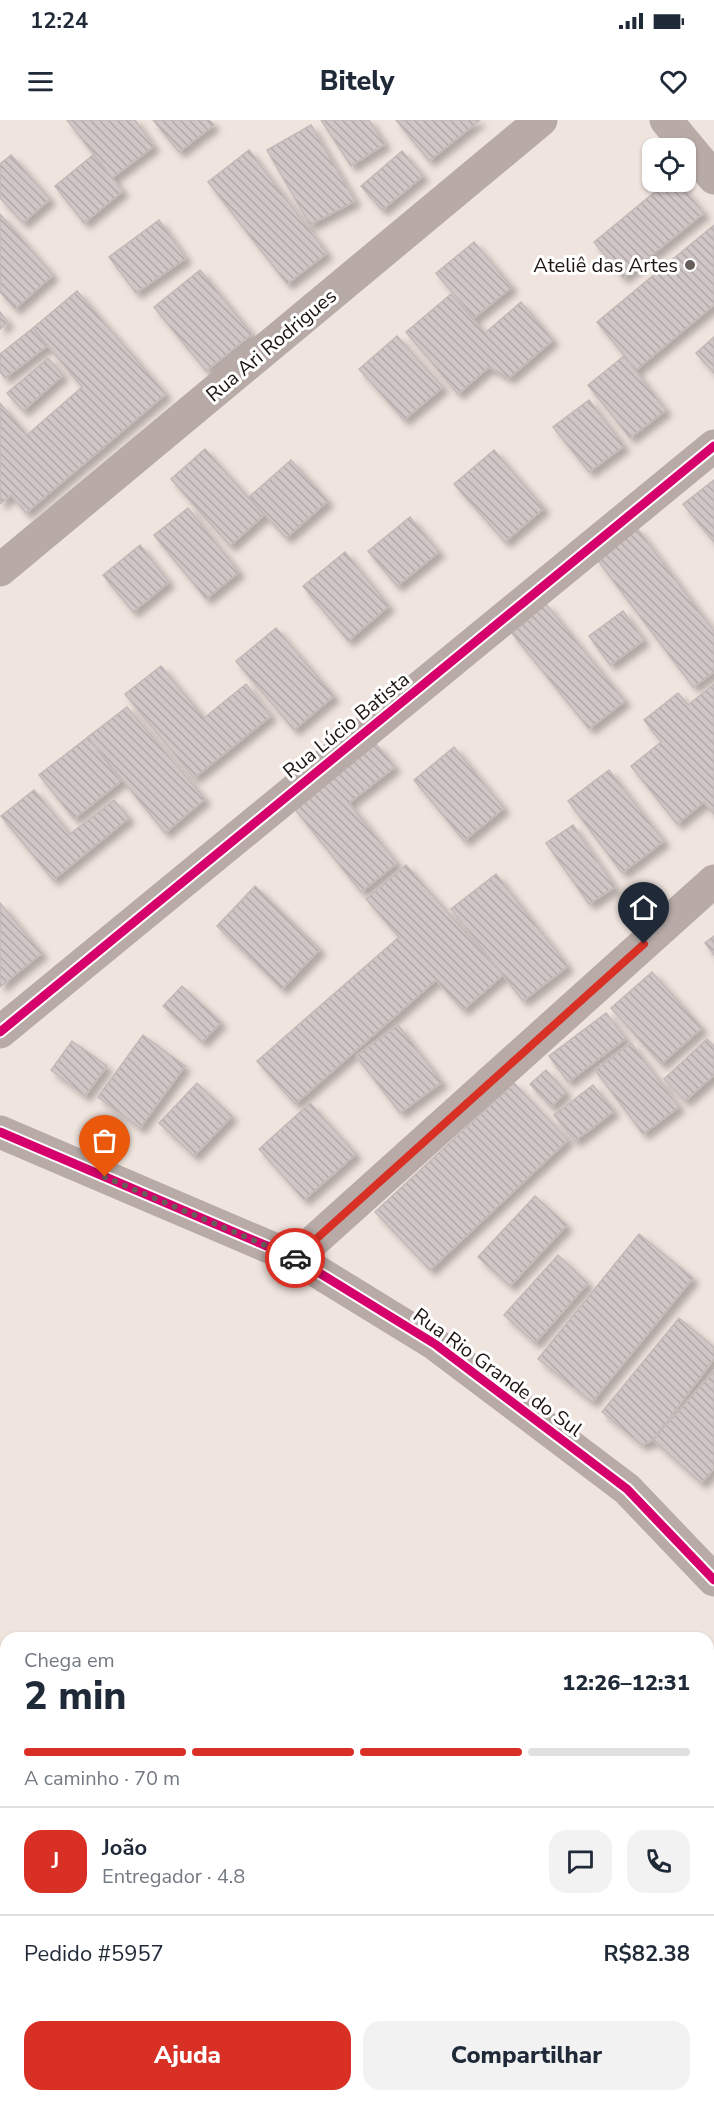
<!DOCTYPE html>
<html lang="pt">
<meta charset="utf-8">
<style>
:root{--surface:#fff;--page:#f2f2f3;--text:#1f2937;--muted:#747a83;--line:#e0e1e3;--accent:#d93025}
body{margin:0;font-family:"Nunito Sans",sans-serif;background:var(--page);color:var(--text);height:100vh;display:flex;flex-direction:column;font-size:22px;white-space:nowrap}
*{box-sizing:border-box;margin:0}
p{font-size:20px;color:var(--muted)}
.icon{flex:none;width:33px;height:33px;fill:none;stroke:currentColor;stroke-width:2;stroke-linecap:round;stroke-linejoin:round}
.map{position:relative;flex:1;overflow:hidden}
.sheet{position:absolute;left:0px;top:1512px;width:714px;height:470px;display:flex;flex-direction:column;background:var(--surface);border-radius:18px 18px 0 0;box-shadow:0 2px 4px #0004}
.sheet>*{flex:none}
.buttons{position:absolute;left:642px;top:18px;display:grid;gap:12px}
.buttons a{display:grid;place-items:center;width:54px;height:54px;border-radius:12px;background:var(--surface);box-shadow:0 2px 4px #0004;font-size:30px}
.pin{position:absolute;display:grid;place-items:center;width:51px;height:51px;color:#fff;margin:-62px -26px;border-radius:50% 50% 50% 0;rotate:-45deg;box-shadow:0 0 6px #0007}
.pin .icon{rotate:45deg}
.courier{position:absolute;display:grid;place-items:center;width:60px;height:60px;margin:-30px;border:4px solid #d93025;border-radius:50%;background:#fff;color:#222;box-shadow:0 2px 8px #0007}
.overview em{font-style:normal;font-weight:800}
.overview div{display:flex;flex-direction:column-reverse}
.overview{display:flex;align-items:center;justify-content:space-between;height:102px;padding:0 24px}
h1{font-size:39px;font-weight:800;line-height:45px}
.bar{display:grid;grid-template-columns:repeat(4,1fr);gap:9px 6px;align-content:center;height:72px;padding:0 24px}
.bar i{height:8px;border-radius:4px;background:var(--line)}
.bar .current{background:var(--accent)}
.bar p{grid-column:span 4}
.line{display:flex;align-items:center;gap:15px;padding:0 24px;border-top:2px solid var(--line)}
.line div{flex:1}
.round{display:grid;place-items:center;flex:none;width:63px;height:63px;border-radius:18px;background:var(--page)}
.primary-button{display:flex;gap:12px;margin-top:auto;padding:12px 24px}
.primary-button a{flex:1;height:69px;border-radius:18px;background:var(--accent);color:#fff;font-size:24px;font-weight:800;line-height:69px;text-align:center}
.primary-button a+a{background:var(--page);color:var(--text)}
.status{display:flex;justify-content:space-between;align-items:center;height:42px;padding:0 30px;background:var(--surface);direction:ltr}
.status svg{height:16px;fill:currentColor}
header{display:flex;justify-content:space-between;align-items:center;height:78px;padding:0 24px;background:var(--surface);font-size:27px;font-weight:800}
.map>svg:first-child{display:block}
.building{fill:url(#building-back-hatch);stroke:#c2b9b8;stroke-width:1.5;filter:url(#shadow)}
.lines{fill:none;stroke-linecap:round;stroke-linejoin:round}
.minor{stroke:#b8aba7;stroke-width:33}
.cycleway-casing{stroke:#fff;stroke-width:13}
.cycleway{stroke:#d6006c;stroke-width:9}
.done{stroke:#675e59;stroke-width:6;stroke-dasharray:0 10.8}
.route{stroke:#d93025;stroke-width:8}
.poi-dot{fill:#675e59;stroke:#fff;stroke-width:2}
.labels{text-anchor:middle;stroke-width:6;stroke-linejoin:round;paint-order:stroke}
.poi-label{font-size:20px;fill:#1d1612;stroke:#fff;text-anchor:end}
.street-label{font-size:20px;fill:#1d1612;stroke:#fff}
</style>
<div class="status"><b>12:24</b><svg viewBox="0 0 49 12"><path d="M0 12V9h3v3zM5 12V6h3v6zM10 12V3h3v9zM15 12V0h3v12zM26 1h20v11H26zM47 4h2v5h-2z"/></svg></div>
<header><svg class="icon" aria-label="menu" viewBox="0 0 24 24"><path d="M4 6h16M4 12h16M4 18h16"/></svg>Bitely<svg class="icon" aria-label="heart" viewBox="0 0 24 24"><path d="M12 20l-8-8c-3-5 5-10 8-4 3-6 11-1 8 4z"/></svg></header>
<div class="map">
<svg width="714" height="1981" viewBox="0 0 714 1981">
<defs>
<pattern id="building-back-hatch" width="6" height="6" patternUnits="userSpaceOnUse" patternTransform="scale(1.5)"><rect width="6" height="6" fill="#cfc6c5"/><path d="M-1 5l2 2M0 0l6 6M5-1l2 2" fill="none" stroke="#b1a9a8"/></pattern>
<filter id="shadow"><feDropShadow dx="5.5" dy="5.5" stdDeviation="3" flood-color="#0004"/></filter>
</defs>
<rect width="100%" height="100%" fill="#f0e4de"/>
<g class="building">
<path d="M67 0H135L154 26 112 58Z"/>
<path d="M153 0H209L214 5 179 32Z"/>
<path d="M321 0H369L385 24 351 46Z"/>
<path d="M396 0H480L429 41Z"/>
<path d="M311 5 355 81 310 105 267 30Z"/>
<path d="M249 30 327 133 287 164 208 62Z"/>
<path d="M402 31 423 56 382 90 361 66Z"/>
<path d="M11 35 50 79 23 103 0 78V44Z"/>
<path d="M93 35 123 71 84 103 55 66Z"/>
<path d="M667 62H678L704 93 623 158 594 122Z"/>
<path d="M0 94 53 155 15 189 0 172Z"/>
<path d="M159 100 186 138 136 173 109 137Z"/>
<path d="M714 105V185L636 250 597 202Z"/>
<path d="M474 122 512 167 474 198 436 153Z"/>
<path d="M200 150 252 214 206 251 154 187Z"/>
<path d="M77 171 166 274 26 393 11 375 0 384V283L27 315 82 267 33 208Z"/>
<path d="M451 174 485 213 521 182 553 220 509 258 489 247 458 274 406 212Z"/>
<path d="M0 192 8 202 0 209Z"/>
<path d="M33 208 47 226 5 258 0 252V234Z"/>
<path d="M397 216 443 267 404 300 359 249Z"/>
<path d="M714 217V253L696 233Z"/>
<path d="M624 236 666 290 630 318 588 265Z"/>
<path d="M48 238 63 255 23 291 7 273Z"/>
<path d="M589 280 624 326 589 352 553 307Z"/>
<path d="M205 329 264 395 230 426 171 359Z"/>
<path d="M494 330 544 388 505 422 454 364Z"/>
<path d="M291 340 328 381 286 418 249 377Z"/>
<path d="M714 360V422L683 384Z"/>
<path d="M188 388 239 452 206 479 154 415Z"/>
<path d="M410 397 439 432 397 466 368 431Z"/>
<path d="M637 408 714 511V552L693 567 596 438Z"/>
<path d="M140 425 169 462 133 492 103 455Z"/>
<path d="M345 432 389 486 348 521 303 466Z"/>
<path d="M546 484 625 581 589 609 511 512Z"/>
<path d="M623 491 644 520 610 545 589 516Z"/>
<path d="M276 508 334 576 294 610 236 541Z"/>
<path d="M161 546 204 598 246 564 271 596 194 658 125 574Z"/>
<path d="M714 564V694L704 682 677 704 631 646 661 622 644 600 678 573 688 585Z"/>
<path d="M127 587 205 679 165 713 88 617Z"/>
<path d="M88 617 121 661 74 699 39 655Z"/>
<path d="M376 624 395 647 349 683 397 743 361 772 294 688Z"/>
<path d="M454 627 504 688 464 721 414 660Z"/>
<path d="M609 650 664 721 622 753 568 681Z"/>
<path d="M34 670 70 714 114 680 129 698 53 760 1 696Z"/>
<path d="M573 705 615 767 589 784 546 723Z"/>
<path d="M406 745 503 855 463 890 436 860 295 984 257 941 399 817 366 779Z"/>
<path d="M496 754 568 846 523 881 451 789Z"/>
<path d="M255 766 320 829 282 869 217 806Z"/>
<path d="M0 783 42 833 0 867Z"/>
<path d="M714 816V835L705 823Z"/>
<path d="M652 852 702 908 661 944 611 888Z"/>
<path d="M182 866 221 902 202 922 163 886Z"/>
<path d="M606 893 626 918 568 962 549 936Z"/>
<path d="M398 905 442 962 400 993 356 936Z"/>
<path d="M143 915 185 946 140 1008 98 977Z"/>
<path d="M707 919 714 926V955L685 981 664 959Z"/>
<path d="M72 921 107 946 85 976 51 950Z"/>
<path d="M631 923 679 987 643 1014 595 950Z"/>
<path d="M546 950 566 972 551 987 530 964Z"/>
<path d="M197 963 232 996 194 1036 159 1003Z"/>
<path d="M514 963 568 1020 430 1150 375 1092Z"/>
<path d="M593 965 614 991 575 1021 554 995Z"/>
<path d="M310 983 356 1034 304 1080 259 1029Z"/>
<path d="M535 1076 567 1105 510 1166 478 1137Z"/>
<path d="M639 1114 693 1158 592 1282 538 1239Z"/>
<path d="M558 1135 588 1163 535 1223 504 1195Z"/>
<path d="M679 1198 714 1227V1239L653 1320 642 1325 602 1292Z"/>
<path d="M714 1251V1349L701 1363 653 1320Z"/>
</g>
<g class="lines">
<g class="minor">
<path d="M666 0 714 58"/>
<path d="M0 450 541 0"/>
<path d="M0 912 714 326"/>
<path d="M0 1012 295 1138 435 1224 627 1369 714 1460"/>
<path d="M295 1138 714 761"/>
<path d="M708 1645H714"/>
<path d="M0 1972 6 1967"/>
</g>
<defs>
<g id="cycleway">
<path d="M0 912 714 326"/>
<path d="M0 1012 295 1138 435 1224 627 1369 714 1460"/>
</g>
</defs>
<use href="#cycleway" class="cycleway-casing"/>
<use href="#cycleway" class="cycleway"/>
</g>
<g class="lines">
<path class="done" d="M105 1057 295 1138"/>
<path class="route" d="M295 1138 644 824"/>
</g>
<circle class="poi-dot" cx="690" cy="145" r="6"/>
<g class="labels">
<g class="poi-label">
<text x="678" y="152">Ateliê das Artes</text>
</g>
<g class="street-label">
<text transform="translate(271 225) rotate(-40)" y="7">Rua Ari Rodrigues</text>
<text transform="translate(346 605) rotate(-39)" y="7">Rua Lúcio Batista</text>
<text transform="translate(498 1252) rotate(36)" y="7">Rua Rio Grande do Sul</text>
</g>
</g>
</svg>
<div class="buttons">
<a><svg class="icon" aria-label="locate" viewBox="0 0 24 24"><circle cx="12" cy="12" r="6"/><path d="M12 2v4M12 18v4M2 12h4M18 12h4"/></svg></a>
</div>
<div class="pin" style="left:105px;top:1057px;background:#ea580c"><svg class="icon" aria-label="bag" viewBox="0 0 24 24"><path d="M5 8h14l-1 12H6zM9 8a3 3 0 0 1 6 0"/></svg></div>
<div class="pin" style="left:644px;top:824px;background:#1f2937"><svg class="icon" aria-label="home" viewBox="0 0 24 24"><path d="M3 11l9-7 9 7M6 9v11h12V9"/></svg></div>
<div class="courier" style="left:295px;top:1138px"><svg class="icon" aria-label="car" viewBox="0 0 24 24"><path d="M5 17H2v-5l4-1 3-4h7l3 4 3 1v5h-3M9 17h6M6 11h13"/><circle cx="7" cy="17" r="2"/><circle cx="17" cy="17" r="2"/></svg></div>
<section class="sheet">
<div class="overview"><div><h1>2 min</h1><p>Chega em</p></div><em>12:26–12:31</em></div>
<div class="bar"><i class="current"></i><i class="current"></i><i class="current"></i><i></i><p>A caminho · 70 m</p></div>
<div class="line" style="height:108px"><b class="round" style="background:var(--accent);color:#fff">J</b><div><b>João</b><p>Entregador · 4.8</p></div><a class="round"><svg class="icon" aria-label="chat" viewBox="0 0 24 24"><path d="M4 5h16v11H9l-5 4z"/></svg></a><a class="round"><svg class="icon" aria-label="phone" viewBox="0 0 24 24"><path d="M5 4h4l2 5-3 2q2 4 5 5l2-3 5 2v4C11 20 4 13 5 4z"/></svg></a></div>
<div class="line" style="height:78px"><div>Pedido #5957</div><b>R$82.38</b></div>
<div class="primary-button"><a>Ajuda</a><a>Compartilhar</a></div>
</section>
</div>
